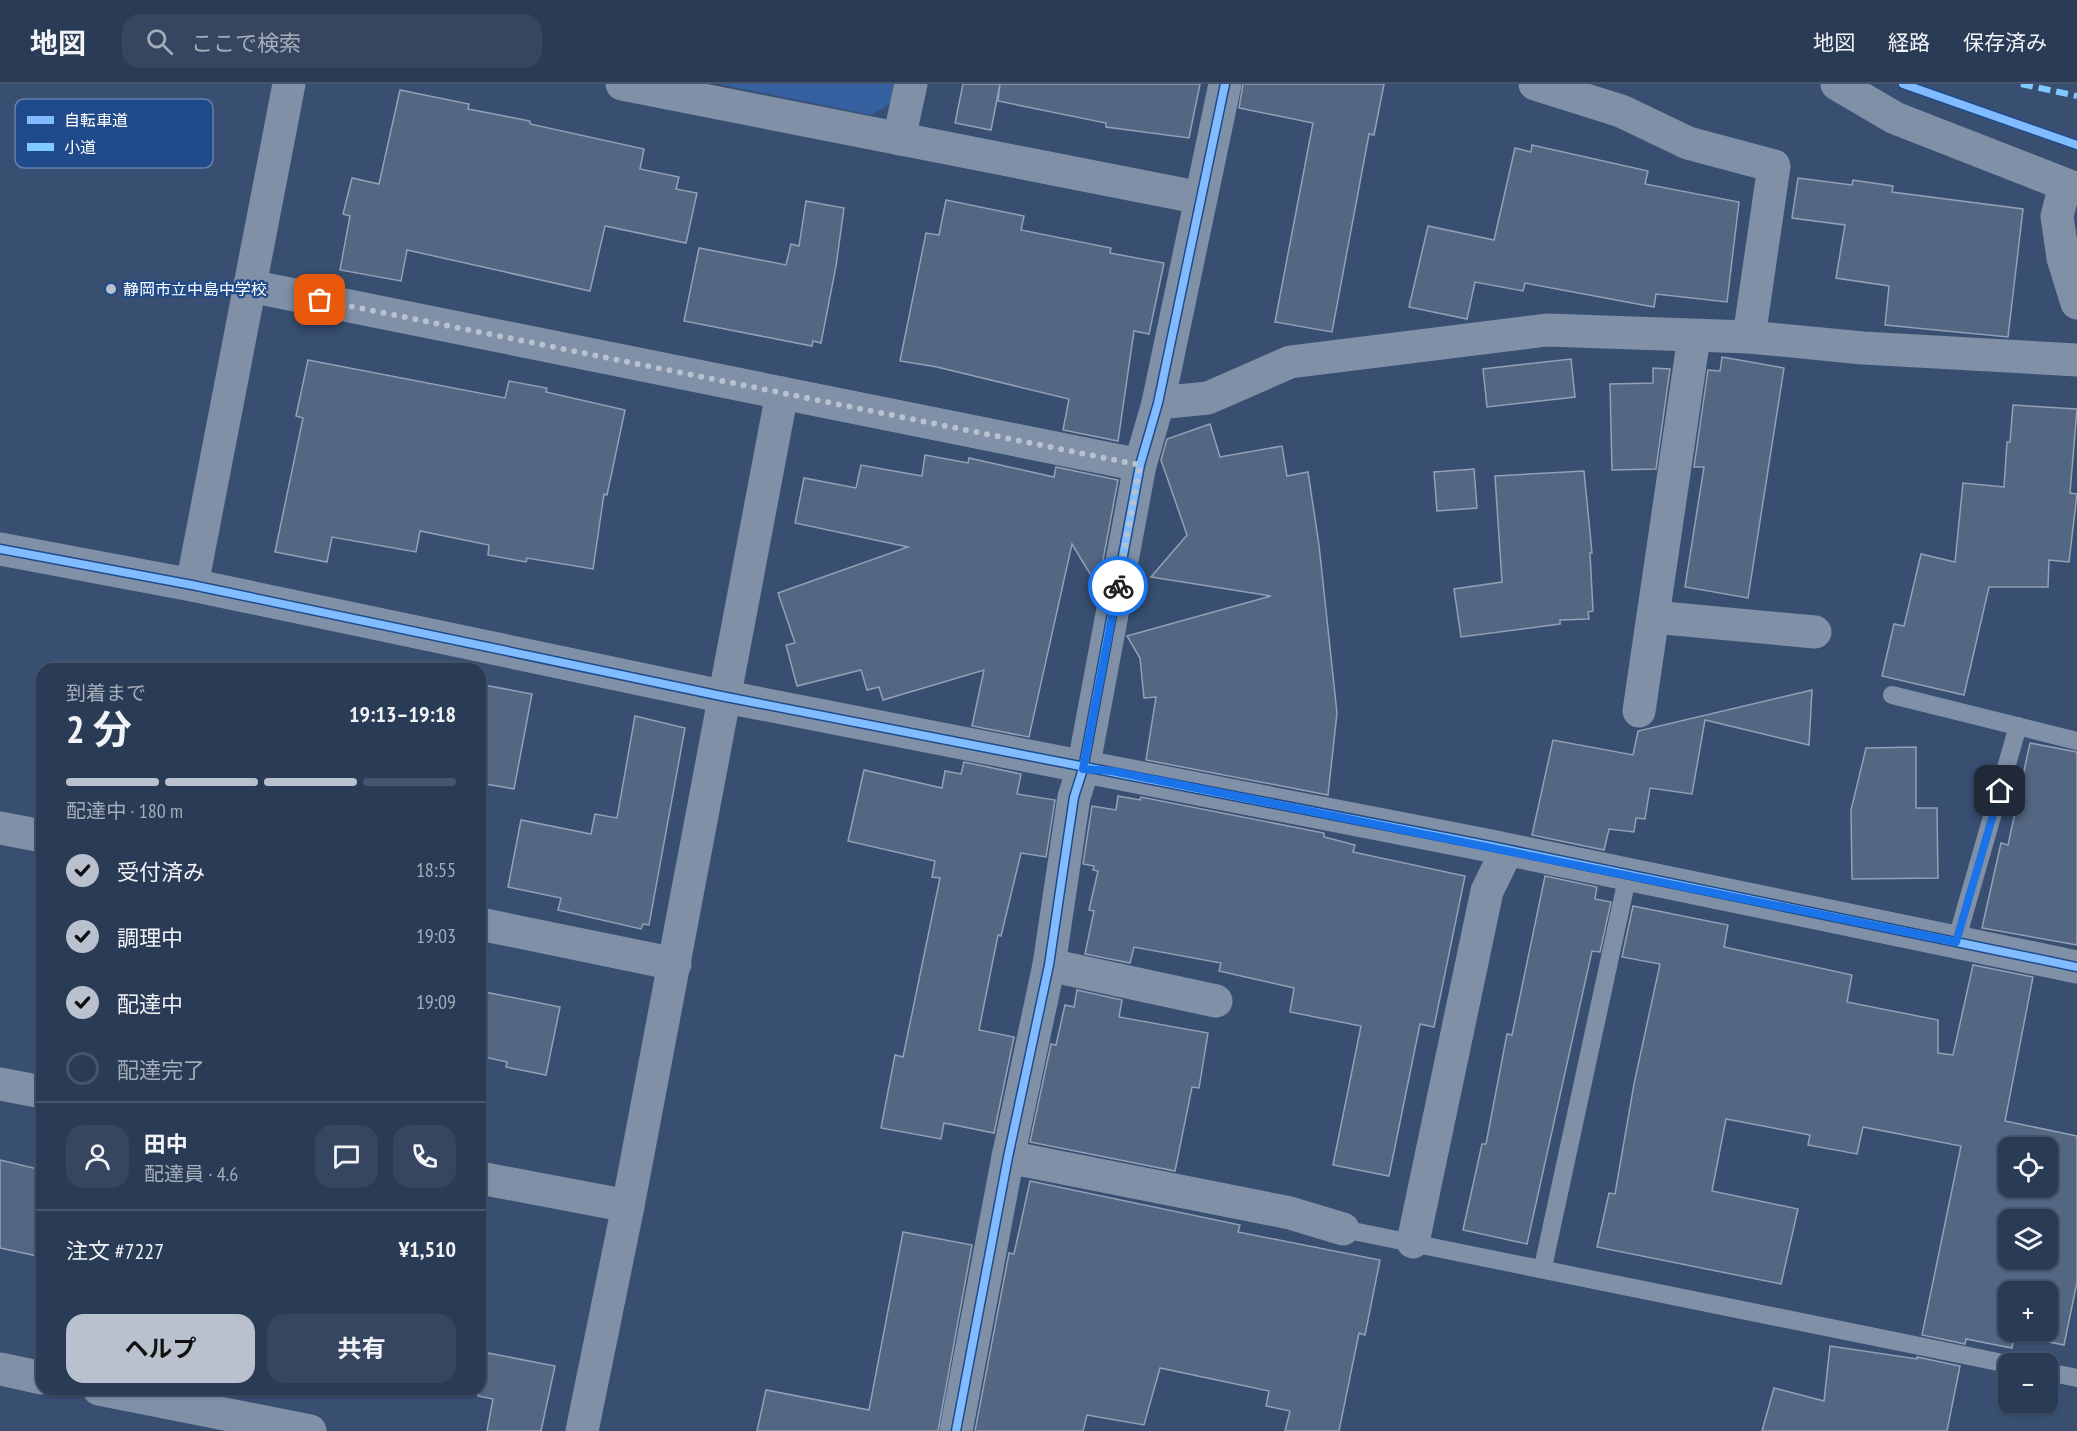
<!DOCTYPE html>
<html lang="ja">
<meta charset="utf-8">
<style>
:root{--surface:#2a3b56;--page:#364660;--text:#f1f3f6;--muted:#a5adb9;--line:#46556c;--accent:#b9c1ce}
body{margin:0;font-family:"PT Sans Narrow","Noto Sans JP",sans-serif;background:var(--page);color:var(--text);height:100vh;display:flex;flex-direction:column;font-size:22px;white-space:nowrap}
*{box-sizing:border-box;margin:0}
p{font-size:20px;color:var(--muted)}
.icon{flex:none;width:33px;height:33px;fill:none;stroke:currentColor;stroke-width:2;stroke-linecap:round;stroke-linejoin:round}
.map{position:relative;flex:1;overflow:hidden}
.side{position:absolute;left:36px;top:579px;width:450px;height:732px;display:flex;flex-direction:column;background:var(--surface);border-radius:18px;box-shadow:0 2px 4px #0004,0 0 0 2px var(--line)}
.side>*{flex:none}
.tools{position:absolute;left:1998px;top:1053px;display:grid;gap:12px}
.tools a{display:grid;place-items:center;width:60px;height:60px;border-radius:12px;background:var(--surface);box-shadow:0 2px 4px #0004,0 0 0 2px var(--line);font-size:30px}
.pin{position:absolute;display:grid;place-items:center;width:51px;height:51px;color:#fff;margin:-26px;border-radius:12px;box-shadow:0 3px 9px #0006}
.courier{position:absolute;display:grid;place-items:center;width:60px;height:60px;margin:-30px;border:4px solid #1a73e8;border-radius:50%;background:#fff;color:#222;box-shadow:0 2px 8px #0007}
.headline em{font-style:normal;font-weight:700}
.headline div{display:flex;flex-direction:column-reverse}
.headline{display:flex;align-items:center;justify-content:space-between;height:102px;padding:0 30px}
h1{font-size:39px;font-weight:700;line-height:45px}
.bar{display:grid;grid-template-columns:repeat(4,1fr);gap:9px 6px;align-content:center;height:72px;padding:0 30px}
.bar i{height:8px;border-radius:4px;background:var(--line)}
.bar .on{background:var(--accent)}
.bar p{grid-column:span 4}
.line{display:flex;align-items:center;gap:15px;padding:0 30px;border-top:2px solid var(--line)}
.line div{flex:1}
.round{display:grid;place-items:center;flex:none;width:63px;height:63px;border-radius:18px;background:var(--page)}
ol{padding:0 30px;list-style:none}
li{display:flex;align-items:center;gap:18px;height:66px}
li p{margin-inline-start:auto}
li .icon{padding:6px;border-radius:50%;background:var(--accent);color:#111;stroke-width:4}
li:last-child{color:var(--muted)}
li i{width:33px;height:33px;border:3px solid var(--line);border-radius:50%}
.action{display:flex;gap:12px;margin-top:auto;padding:12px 30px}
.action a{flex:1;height:69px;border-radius:18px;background:var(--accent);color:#111;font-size:24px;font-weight:700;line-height:69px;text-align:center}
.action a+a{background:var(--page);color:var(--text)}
header{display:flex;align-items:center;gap:36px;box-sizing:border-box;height:84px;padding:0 30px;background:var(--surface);border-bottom:2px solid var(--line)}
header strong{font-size:28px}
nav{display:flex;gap:33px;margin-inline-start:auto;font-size:21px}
.search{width:420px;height:54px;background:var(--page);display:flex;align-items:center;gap:15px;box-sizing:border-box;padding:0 21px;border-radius:18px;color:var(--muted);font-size:22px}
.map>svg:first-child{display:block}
.green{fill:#3561a0}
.building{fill:#546782;stroke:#93a0b5;stroke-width:1.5;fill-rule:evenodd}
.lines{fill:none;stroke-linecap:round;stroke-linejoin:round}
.lane{stroke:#7f90a7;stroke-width:18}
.street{stroke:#7f90a7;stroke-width:33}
.quiet{stroke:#80caff;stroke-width:6;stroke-dasharray:12 6;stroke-linecap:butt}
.cycleway-casing{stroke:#204b8a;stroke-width:11}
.cycleway{stroke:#80bcff;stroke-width:8}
.done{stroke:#b9c1ce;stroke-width:6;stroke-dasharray:0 10.8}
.route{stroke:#1a73e8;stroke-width:8}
.poi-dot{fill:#b9c1ce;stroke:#204b8a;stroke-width:2}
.labels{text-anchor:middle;stroke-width:4.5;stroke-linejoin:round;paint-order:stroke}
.poi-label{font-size:16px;fill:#fff;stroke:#204b8a;text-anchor:start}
.key{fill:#204b8a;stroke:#6381ad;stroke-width:1.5}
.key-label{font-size:16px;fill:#fff}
</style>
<header>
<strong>地図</strong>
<div class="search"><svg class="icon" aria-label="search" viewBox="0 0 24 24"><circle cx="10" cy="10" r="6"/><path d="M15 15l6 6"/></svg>ここで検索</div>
<nav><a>地図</a><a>経路</a><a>保存済み</a></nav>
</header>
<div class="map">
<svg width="2077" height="1347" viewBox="0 0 2077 1347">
<rect width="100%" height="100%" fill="#384f72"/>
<path class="green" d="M718 0H899L895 16 872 31Z"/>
<g class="building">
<path d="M963 0H1000L991 46 955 39Z"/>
<path d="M1000 0H1200L1189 54 1106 43V39L998 17Z"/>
<path d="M1243 0H1384L1374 51 1369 50 1332 248 1275 238 1313 39 1239 24Z"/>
<path d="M400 6 469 20 468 25 530 37V40L644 65 640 85 679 93 676 105 697 109 686 159 605 142 590 207 407 166 401 197 340 186 350 132 343 130 352 94 379 100Z"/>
<path d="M1532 61 1648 87 1645 100 1739 118 1727 218 1656 210 1654 223 1525 199 1523 207 1475 198 1467 235 1409 223 1428 142 1494 156 1515 64 1531 68Z"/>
<path d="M1798 94 1852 101 1853 96 1893 102 1892 108 2023 125 2008 253 1885 241 1889 202 1836 194 1845 141 1792 134Z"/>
<path d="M946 116 1024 132 1021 146 1111 164 1110 169 1164 179 1149 250 1134 247 1118 357 1063 346 1069 315 937 283 900 277 926 149 939 151Z"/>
<path d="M806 117 844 124 836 182 821 259 813 257 812 262 684 237 699 164 786 181 791 160 799 162Z"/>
<path d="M1722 273 1784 284 1748 514 1685 503 1704 383H1694L1708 286 1720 287Z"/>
<path d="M1571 275 1575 313 1487 323 1483 285Z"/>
<path d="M308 276 505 314 509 297 547 304 546 308 625 326 607 411 604 410 593 485 527 474 526 478 488 471 489 461 420 447 416 468 332 453 327 478 275 468 303 334 296 332Z"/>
<path d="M1653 284 1670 285 1656 385 1612 386 1610 300 1653 299Z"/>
<path d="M2013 321 2077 325 2070 409 2077 410 2069 478 2049 476 2048 503H1989L1964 611 1882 592 1894 540 1904 542 1921 470 1955 478 1963 399 2004 403 2007 358H2010Z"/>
<path d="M1210 340 1220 373 1282 362 1287 392 1308 388 1319 461 1337 629 1328 711 1146 676 1156 613 1144 614 1140 574 1127 552 1271 512 1151 493 1187 451 1161 376 1167 355Z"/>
<path d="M925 371 968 379 969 374 1054 393 1056 383 1118 396 1098 503 1072 460 1029 653 972 642 984 586 883 616 879 603 867 606 861 586 797 602 786 561 795 559 778 509 908 463 795 439 804 394 856 404 861 381 922 392Z"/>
<path d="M1474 385 1477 424 1437 427 1434 388Z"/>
<path d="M1584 387 1592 469H1590L1593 527 1588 528 1589 535 1560 536V540L1461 553 1454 505 1502 498 1495 392Z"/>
<path d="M484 601 532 610 514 705 480 699V622Z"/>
<path d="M1812 606 1809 661 1705 636 1692 710 1650 704 1645 735 1636 734 1634 748 1609 745 1604 766 1532 751 1553 656 1633 671 1638 647Z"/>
<path d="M635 632 685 644 649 841 643 840 641 845 558 826 561 814 508 803 521 736 591 750 595 730 617 734Z"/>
<path d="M2030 659 2077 668V861L1982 844 2001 759 2008 761Z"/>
<path d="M1916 663V724H1937L1938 794 1852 795 1851 726 1866 664Z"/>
<path d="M964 678 1021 690 1017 710 1055 716 1046 773 1021 769 1001 852 998 851 979 946 1014 953 994 1049 944 1039 941 1055 881 1044 895 971 903 973 922 881 940 794 932 793 935 777 848 757 864 686 942 704 945 687 961 690Z"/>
<path d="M1118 712 1140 716 1141 713 1324 749V753L1355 761 1353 768 1465 792 1434 943 1420 940 1389 1092 1333 1081 1361 942 1290 928 1294 904 1219 887 1221 879 1134 863 1130 879 1085 870 1094 827 1089 826 1098 787 1093 786 1094 782 1083 780 1092 722 1116 726Z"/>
<path d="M1545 792 1597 803 1595 815 1611 818 1600 868 1592 867 1527 1160 1463 1146 1482 1060H1486L1507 950 1512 951Z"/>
<path d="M1633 822 1728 841 1724 863 1852 891 1847 918 1938 936V969L1953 971 1973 881 2033 893 2005 1037 2077 1052V1198L2064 1261 2014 1251 2012 1264 1966 1255 1965 1260 1922 1251 1961 1062 1863 1043 1857 1070 1808 1061 1810 1051 1726 1035 1712 1107 1798 1125 1781 1200 1597 1163 1609 1109 1615 1110 1634 1000 1660 880 1622 873ZM2008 1064H2048V1102H2008ZM2008 1136H2048V1174H2008ZM2008 1208H2048V1246H2008Z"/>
<path d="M1077 906 1122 916 1119 933 1208 949 1199 1004 1192 1003 1175 1087 1030 1058 1051 960 1056 961 1065 921 1074 923Z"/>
<path d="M480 907 560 923 546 991 506 983 507 978 480 972Z"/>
<path d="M0 1076 42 1086V1173L0 1164Z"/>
<path d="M1030 1097 1240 1141 1238 1148 1380 1176 1365 1251 1359 1249 1339 1347H1285L1290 1327 1266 1322 1269 1307 1160 1284 1144 1341 1087 1331 1083 1347H975L1009 1169 1014 1170Z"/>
<path d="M903 1148 972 1161 938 1347H757L766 1306 869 1326Z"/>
<path d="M1830 1262 1917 1275V1273L1960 1282 1947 1347H1762L1774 1304 1824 1317Z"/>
<path d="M488 1269 555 1282 541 1347H487L493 1315 478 1312Z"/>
</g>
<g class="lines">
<g class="lane">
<path d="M1892 611 2077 657"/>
<path d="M1956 858 2018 642"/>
<path d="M1343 1145 2008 1280"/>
<path d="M1543 1183 1628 790"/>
<path d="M2048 1288 2077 1294"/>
</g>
<g class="street">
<path d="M622 0 1201 114"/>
<path d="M1535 0 1621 27 1688 59 1774 82 1749 253"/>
<path d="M1837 0 1895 34 2077 105"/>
<path d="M899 55 911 0"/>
<path d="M2065 101 2057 132 2063 174 2077 219"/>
<path d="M250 202 1140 381"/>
<path d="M1158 319 1208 314 1290 278 1547 246 1749 253 1863 264 2077 276"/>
<path d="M0 465 192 501 726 613 1491 762 2077 883"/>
<path d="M192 501 289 0"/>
<path d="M1653 533 1815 548"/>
<path d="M1639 627 1694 253"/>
<path d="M0 744 42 752"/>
<path d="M480 840 675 880"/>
<path d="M1049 881 1216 917"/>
<path d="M0 1000 42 1008"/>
<path d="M1008 1073 1290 1129 1343 1145"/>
<path d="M480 1094 628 1122"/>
<path d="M1413 1158 1487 807 1507 766"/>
<path d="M0 1285 42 1294"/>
<path d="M99 1305 310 1347"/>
<path d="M582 1347 628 1122 782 309"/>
<path d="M956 1347 1008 1073 1049 881 1074 713 1083 685 1140 381 1158 319 1225 0"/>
</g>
<path class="quiet" d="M2021 0 2077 12"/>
<defs>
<g id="cycleway">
<path d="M1903 0 2077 61"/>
<path d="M0 465 192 501 726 613 1491 762 2077 883"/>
<path d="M956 1347 1008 1073 1049 881 1074 713 1083 685 1140 381 1158 319 1225 0"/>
</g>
</defs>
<use href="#cycleway" class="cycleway-casing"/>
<use href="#cycleway" class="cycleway"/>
</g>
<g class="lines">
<path class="done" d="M320 216 1140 381 1118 502"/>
<path class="route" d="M1118 502 1083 685 1112 687 1956 858 2000 707"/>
</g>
<circle class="poi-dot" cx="111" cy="205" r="6"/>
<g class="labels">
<g class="poi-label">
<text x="123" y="211">静岡市立中島中学校</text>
</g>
</g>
<rect x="15" y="15" width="198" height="69" rx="9" class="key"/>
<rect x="27" y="32" width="27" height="8" fill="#80bcff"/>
<rect x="27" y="59" width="27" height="8" fill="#80caff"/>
<g class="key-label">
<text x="64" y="42">自転車道</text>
<text x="64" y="69">小道</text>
</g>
</svg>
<div class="tools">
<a><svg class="icon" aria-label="locate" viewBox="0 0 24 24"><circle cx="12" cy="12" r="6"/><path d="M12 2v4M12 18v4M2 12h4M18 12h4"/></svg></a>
<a><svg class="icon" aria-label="layers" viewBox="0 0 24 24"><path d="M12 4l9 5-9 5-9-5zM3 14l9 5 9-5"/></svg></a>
<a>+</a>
<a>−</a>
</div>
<div class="pin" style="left:320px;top:216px;background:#ea580c"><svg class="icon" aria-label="bag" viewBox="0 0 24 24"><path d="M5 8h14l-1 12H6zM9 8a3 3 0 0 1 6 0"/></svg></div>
<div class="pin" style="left:2000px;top:707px;background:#1f2937"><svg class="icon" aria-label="home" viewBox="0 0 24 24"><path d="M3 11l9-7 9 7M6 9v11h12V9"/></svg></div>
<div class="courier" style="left:1118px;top:502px"><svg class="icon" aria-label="bike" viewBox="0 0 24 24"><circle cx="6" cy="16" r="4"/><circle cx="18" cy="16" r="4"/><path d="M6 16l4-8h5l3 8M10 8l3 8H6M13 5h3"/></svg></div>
<section class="side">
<div class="headline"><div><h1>2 分</h1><p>到着まで</p></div><em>19:13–19:18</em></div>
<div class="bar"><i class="on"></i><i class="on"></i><i class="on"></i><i></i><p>配達中 · 180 m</p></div>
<ol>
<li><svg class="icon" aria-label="check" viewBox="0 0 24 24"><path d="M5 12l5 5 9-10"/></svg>受付済み<p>18:55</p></li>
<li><svg class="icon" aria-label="check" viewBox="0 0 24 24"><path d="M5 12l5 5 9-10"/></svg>調理中<p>19:03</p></li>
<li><svg class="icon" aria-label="check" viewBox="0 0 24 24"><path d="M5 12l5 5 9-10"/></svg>配達中<p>19:09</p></li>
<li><i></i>配達完了</li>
</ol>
<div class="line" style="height:108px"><a class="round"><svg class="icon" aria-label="person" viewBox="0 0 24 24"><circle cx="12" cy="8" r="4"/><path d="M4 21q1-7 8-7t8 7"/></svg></a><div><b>田中</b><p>配達員 · 4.6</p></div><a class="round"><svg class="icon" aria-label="chat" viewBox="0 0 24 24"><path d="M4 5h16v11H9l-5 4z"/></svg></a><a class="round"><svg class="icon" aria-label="phone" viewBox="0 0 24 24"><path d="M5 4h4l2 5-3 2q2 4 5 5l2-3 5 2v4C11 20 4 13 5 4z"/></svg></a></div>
<div class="line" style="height:78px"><div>注文 #7227</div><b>¥1,510</b></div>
<div class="action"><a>ヘルプ</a><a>共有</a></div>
</section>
</div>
